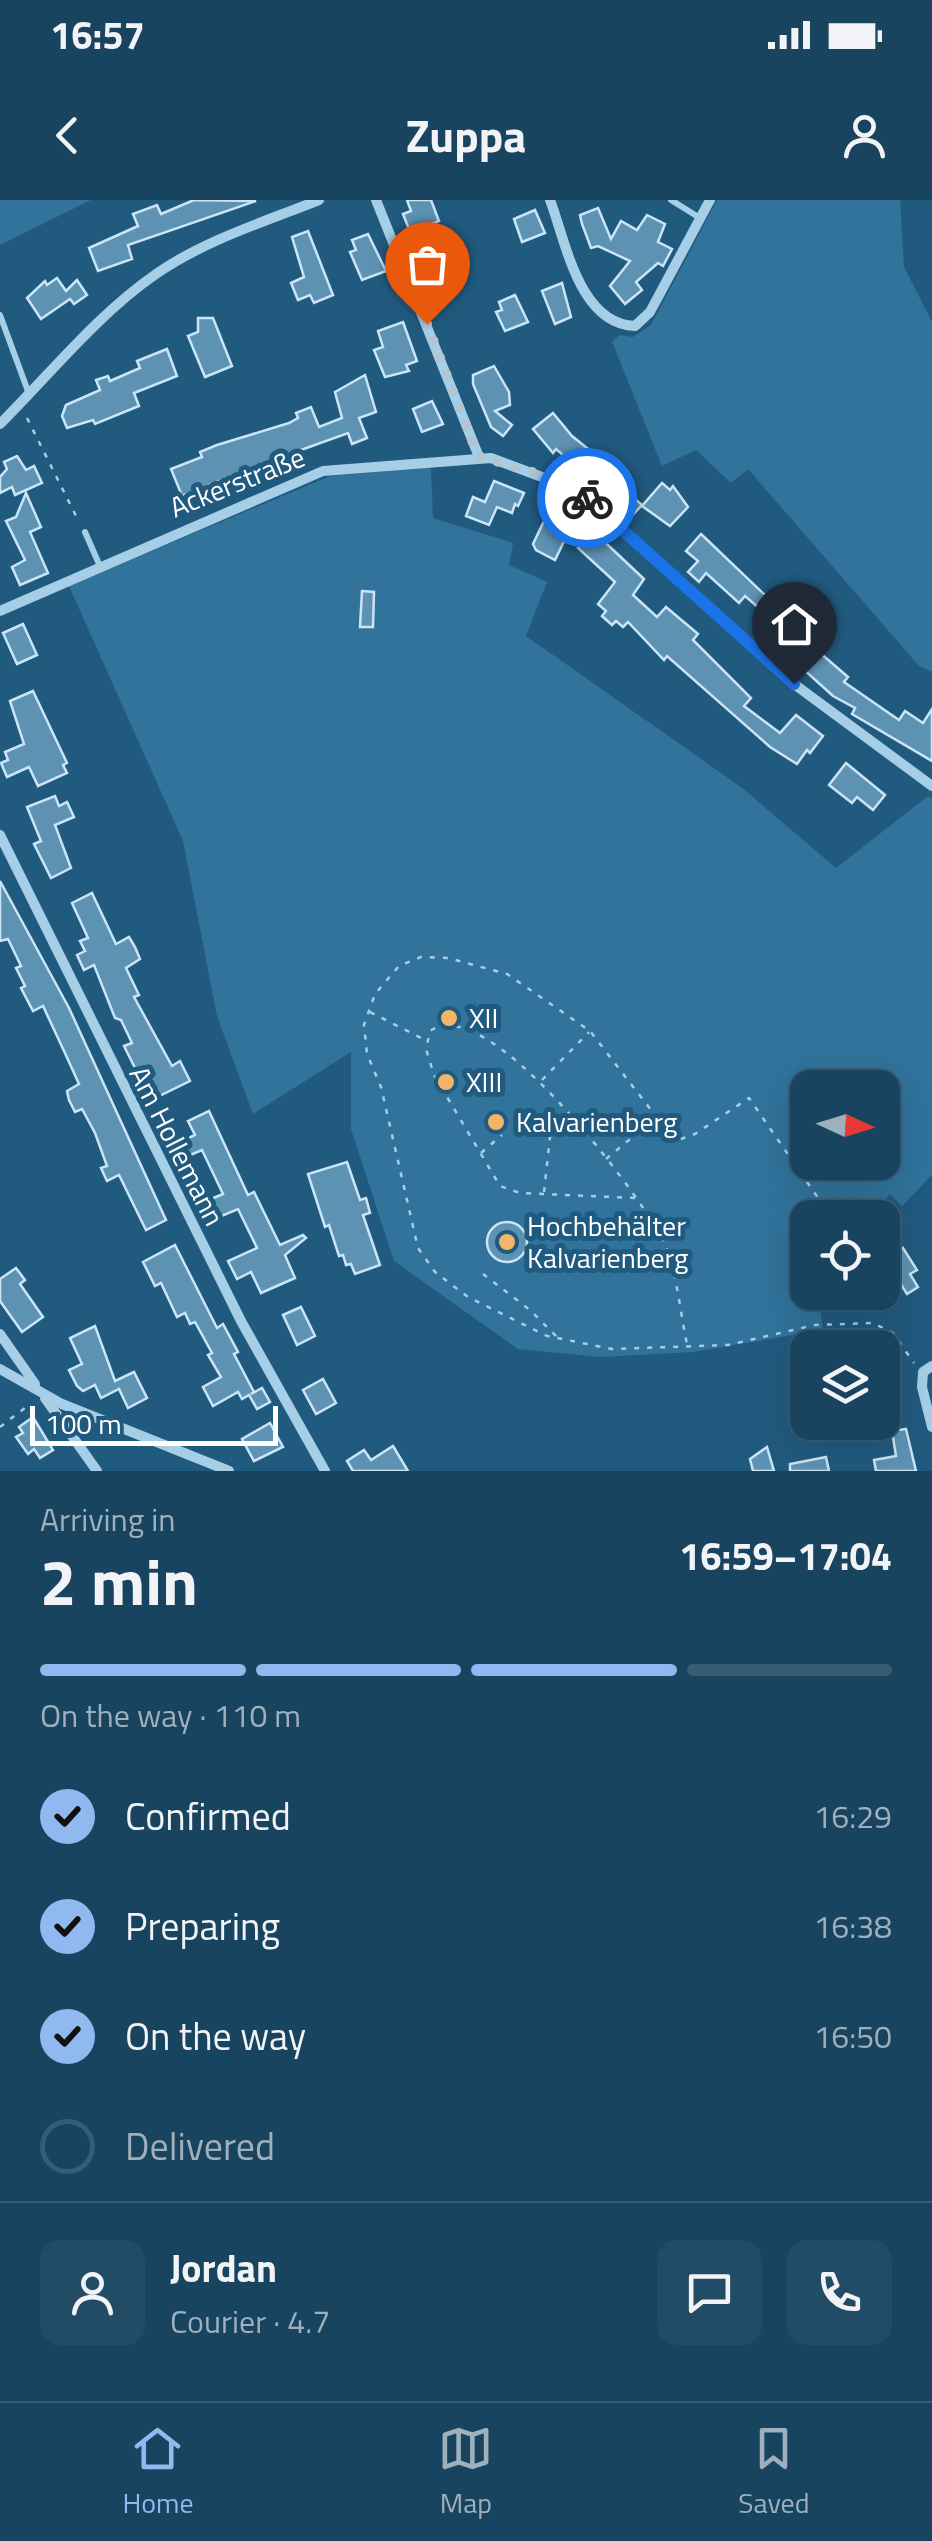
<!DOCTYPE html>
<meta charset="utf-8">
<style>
:root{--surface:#19445f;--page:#224b65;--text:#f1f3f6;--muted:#9fb0bd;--line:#375c74;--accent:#90b9f0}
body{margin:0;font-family:"Titillium Web",sans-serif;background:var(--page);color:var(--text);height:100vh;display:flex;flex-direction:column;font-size:38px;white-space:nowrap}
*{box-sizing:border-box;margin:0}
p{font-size:32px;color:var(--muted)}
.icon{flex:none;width:55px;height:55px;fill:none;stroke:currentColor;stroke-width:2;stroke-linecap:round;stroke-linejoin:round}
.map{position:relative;height:1271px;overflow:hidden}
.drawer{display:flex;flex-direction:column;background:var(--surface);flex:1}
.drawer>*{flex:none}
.needle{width:65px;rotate:94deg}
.controls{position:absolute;left:790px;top:870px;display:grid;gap:20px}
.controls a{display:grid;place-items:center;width:110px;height:110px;border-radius:20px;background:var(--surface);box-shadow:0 10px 40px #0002,0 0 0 2px var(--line);font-size:50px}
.scale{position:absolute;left:30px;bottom:25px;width:248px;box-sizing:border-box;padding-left:10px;border:5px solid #fff;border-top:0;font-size:28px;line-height:35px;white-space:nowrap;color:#fff;-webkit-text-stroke:8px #215a7f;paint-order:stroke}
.pin{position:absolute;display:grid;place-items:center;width:85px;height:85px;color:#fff;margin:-102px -42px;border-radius:50% 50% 50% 0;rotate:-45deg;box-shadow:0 0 10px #0007}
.pin .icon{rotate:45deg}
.courier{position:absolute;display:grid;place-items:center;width:100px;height:100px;margin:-50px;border:8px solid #1a73e8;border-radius:50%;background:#fff;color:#222;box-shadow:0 2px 12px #0007}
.summary em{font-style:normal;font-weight:700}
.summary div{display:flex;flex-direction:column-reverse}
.summary{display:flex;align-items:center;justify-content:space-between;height:170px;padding:0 40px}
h1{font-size:65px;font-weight:700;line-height:75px}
.bar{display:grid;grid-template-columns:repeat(4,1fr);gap:15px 10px;align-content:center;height:120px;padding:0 40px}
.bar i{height:12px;border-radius:8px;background:var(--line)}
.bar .on{background:var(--accent)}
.bar p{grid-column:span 4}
.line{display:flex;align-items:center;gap:25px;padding:0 40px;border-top:2px solid var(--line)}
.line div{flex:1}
.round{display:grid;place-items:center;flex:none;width:105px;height:105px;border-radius:20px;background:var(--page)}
ol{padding:0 40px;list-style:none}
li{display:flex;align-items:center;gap:30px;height:110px}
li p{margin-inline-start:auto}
li .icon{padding:10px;border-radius:50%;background:var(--accent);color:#111;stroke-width:4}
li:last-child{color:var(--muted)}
li i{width:55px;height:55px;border:5px solid var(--line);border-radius:50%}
.status{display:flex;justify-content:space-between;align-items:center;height:70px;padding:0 50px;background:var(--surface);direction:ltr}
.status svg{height:28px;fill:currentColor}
header{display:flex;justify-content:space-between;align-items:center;height:130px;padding:0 40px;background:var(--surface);font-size:45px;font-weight:700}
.tabs{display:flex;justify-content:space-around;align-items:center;height:140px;border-top:2px solid var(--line);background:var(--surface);font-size:28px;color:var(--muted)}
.tabs a{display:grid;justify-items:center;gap:5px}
.tabs .on{color:var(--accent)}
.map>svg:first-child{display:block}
.green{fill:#31739b;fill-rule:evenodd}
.building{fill:#5e92b3;stroke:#cae5f6;stroke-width:2.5}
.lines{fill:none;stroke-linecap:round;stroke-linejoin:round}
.path{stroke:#a6cee7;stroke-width:2.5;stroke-dasharray:5 8;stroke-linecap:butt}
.service{stroke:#a6cee7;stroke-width:6}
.minor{stroke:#a6cee7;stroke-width:10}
.done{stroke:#b1c5d2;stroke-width:10;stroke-dasharray:0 18}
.route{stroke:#1a73e8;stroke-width:12}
.poi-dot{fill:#f4b568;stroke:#215a7f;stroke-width:4}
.labels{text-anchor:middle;stroke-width:10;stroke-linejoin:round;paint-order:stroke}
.street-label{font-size:28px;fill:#fff;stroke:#215a7f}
.poi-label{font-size:28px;fill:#fff;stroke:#215a7f;text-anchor:start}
</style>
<div class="status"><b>16:57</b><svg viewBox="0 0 49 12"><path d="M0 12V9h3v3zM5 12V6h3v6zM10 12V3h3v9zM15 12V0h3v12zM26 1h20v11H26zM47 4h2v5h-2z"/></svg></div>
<header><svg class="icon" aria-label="back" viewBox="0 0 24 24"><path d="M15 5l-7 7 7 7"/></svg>Zuppa<svg class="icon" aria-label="person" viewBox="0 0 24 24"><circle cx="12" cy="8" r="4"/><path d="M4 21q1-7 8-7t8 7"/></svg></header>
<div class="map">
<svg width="932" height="1271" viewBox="0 0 932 1271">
<rect width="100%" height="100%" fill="#215a7f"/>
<g class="green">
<path d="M0 0H91L0 45Z"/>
<path d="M717 0H900L904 67 932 122V472L919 466 748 269 731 283 696 250 662 266 612 142 619 135 633 137 651 125Z"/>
<path d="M431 267 433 318 513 343 509 365 547 382 526 436 741 587 836 668 928 596 932 598V975L902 1006 890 994 870 1017 808 1018V1092L818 1093 823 1130 693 1152 599 1157 518 1149 394 1061 351 929V852L253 914 217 816 183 641 69 386 330 276ZM808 888H882V962H808Z"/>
</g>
<g class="building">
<path d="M194 0 256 1 128 45 132 59 98 71 89 48 138 26 133 14 157 5 161 14Z"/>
<path d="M407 0H431L439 21 429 25 456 73 435 81 426 71 428 66 418 40 414 42 403 14 411 11Z"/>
<path d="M598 8 611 39 621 21 637 30 647 15 665 24 658 42 672 49 663 66 658 63 636 82 642 90 625 104 610 86 630 61 598 46 591 48 582 24 580 15Z"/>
<path d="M535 10 545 33 522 42 514 19Z"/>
<path d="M308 31 333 95 314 103 310 95 298 100 291 83 304 77 292 37Z"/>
<path d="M368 34 386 71 362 80 350 52 356 50 352 40Z"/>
<path d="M57 78 66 91 77 80 87 95 74 104 70 99 41 119 27 98 45 81 47 85Z"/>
<path d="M562 83 571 117 555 124 542 91Z"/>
<path d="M515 95 528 122 505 131 496 112 502 110 499 102Z"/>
<path d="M198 118H213L232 166 205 177 188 136 198 132Z"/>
<path d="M403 122 417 161 406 165 409 171 385 177 374 150 383 147 378 131Z"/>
<path d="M167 149 177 176 134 193 139 206 95 224 93 220 67 228 62 216 66 205 100 190 96 180 108 176 110 181 140 168 137 161Z"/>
<path d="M494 166 509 192 510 205 495 211 512 225 503 236 491 227 473 184V175Z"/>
<path d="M365 175 376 212 359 218 367 238 352 244 348 233 276 259 251 270 256 283 242 289 237 274 182 296 171 269 202 257 200 252 217 245 289 223 298 218 296 213 311 207 319 227 342 218 335 192Z"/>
<path d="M432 201 443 224 422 232 413 209Z"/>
<path d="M553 213 572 236 612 268 597 284 556 249 553 253 533 229Z"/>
<path d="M17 256 26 270 34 266 42 283 15 295 12 287 0 293V277L7 269 4 262Z"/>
<path d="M494 281 524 293 518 306 515 304 512 313 497 307 489 325 466 316 473 297 485 302Z"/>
<path d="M662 283 670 290 673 286 688 307 670 326 642 306Z"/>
<path d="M627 292 642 305 629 319 615 306Z"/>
<path d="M26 293 41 327 30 332 48 373 20 385 12 367 25 360 6 321 16 317Z"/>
<path d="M544 321 568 333 555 360 536 350 533 344Z"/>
<path d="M593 331 644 379 633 395 657 417 666 407 698 434 693 440 751 498 744 506 780 533 796 515 823 536 810 553 807 550 797 564 770 547 667 456 664 460 628 422 623 427 616 421 612 425 602 416 606 411 598 404 615 382 578 348Z"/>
<path d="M701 334 767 397 772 392 814 430 805 440 848 477 844 482 899 520 905 511 923 523 932 509V561L852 514 855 508 833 496 782 450 797 434 778 417 774 421 745 396 739 403 706 373 699 382 688 372 698 361 686 351Z"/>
<path d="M362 391 374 392 373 427H360Z"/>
<path d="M23 424 37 455 17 464 3 433Z"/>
<path d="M33 491 67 563 63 565 67 573 38 586 29 567 7 577 1 563 8 560 5 552 24 544 10 501Z"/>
<path d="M846 563 885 595 873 610 857 597 852 603 829 585Z"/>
<path d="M55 596 59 606 67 602 74 617 55 625 71 668 51 678 34 644 41 641 27 607Z"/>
<path d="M0 681 69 808 166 1020 146 1030 119 975 107 981 101 968 107 966 95 933 82 909 75 912 69 900 67 891 79 884 64 851 43 806 33 811 21 788 25 786 16 768 21 766 8 739 0 741Z"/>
<path d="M92 693 116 744 129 737 135 747 140 759 126 768 139 795 134 797 172 866 180 861 190 881 151 900 124 846 132 843 121 820 115 818 94 765 84 770 77 755 85 751 80 741 88 738 72 703Z"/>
<path d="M209 911 248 995 254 992 280 1045 303 1035 306 1038 285 1055 295 1078 261 1093 251 1072 237 1079 228 1061 257 1048 238 1009 207 1022 199 1004 223 994 202 950 178 960 172 946 195 935 188 921Z"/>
<path d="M347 962 360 1000 366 998 370 1013 363 1015 380 1065 355 1074 351 1064 346 1065 343 1055 339 1056 329 1025 325 1027 308 974Z"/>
<circle cx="507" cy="1042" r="20"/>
<path d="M175 1045 217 1128 223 1124 238 1152 234 1154 254 1192 251 1194 262 1188 270 1202 257 1209 249 1195 242 1199 238 1192 213 1206 203 1187 221 1177 208 1155 212 1153 195 1122 190 1124 185 1113 177 1117 161 1083 155 1086 143 1062Z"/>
<path d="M903 1048 917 1070 910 1074 918 1087 907 1094 885 1059Z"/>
<path d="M16 1068 25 1080 20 1084 43 1117 22 1132 0 1101V1079Z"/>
<path d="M301 1107 315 1136 297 1145 283 1115Z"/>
<path d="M95 1126 115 1181 134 1172 147 1198 128 1208 119 1189 101 1198 95 1185 83 1191 77 1186 69 1170 82 1164 70 1138Z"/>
<path d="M323 1179 336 1203 316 1214 303 1190Z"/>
<path d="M33 1217 53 1250 40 1258 34 1249 28 1254 16 1237 23 1233 19 1227Z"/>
<path d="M270 1223 283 1247 254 1261 242 1239Z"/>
<path d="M906 1229 916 1271H876L874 1260 896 1256 892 1231Z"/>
<path d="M393 1246 408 1271H353L347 1261 364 1250 371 1260Z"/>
<path d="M767 1247 774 1271H753L750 1259Z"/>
<path d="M826 1257 829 1271H790V1264Z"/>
</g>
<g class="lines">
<g class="path">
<path d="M27 218 79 322"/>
<path d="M370 812 425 840"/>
<path d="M542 880 589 832"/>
<path d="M481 953 502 935"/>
<path d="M606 959 653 920"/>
<path d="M544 992 550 937 570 913"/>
<path d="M635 998 520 993 500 986 434 875 426 849 430 831C487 790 634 988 659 1033 677 1065 679 1108 687 1144"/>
<path d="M832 1018 749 898 695 934 675 941 590 831 507 774 448 758 421 757 399 766 375 794 364 825 367 854 381 887 418 1048 435 1072 468 1097 547 1136 612 1149 728 1145 815 1125 873 1123 893 1133 914 1163"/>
<path d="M483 1074 530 1110 558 1138"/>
<path d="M0 1227 30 1204"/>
</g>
<g class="service">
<path d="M671 0 700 18"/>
<path d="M0 115 29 194"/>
<path d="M85 332 99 364"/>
</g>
<g class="minor">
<path d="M376 0 479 257"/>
<path d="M550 0C566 42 579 124 635 126L650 112 710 0"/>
<path d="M0 224C50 174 98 114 156 74 205 40 264 22 319 0"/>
<path d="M0 411 323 271 491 258 577 290 794 484 932 586"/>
<path d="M0 635 241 1121 325 1271"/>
<path d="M0 1134 35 1184"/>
<path d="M932 1166 923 1172 922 1187 932 1227"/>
<path d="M0 1169 62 1204 229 1271"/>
<path d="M45 1198 97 1271"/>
</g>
</g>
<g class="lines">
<path class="done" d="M427 124 478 256 559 280 587 298"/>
<path class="route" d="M587 298 794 484"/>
</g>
<g class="poi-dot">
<circle cx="449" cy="818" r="10"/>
<circle cx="446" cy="882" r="10"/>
<circle cx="496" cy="922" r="10"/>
<circle cx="507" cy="1042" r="10"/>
</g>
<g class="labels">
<g class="street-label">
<text transform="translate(237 282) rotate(-22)" y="10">Ackerstraße</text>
<text transform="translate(177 946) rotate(63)" y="10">Am Hollemann</text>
</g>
<g class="poi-label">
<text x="469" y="828">XII</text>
<text x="466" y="892">XIII</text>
<text x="516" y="932">Kalvarienberg</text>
<text x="527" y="1036">Hochbehälter<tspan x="527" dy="32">Kalvarienberg</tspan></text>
</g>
</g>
</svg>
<div class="controls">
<a><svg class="needle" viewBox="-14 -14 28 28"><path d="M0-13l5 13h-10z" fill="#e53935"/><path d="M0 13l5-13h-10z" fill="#9fb0bd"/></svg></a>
<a><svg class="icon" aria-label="locate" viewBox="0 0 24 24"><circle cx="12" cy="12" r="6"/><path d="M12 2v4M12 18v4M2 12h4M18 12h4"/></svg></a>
<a><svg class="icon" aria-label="layers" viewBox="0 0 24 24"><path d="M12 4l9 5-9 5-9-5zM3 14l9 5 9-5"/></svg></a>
</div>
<div class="scale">100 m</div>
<div class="pin" style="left:427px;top:124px;background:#ea580c"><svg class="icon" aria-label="bag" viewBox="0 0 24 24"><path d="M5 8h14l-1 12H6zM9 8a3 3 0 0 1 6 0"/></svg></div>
<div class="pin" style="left:794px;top:484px;background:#1f2937"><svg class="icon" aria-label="home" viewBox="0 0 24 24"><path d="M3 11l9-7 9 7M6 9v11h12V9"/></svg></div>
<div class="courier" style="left:587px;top:298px"><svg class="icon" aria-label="bike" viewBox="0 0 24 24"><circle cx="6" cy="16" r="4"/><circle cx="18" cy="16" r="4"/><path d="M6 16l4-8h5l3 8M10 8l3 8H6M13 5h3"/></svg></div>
</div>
<section class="drawer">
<div class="summary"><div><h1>2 min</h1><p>Arriving in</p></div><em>16:59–17:04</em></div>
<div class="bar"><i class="on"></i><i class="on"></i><i class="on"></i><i></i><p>On the way · 110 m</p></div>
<ol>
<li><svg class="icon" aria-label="check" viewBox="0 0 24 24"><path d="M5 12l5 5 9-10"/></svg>Confirmed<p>16:29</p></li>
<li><svg class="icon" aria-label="check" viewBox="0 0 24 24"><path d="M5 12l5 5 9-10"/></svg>Preparing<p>16:38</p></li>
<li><svg class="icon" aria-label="check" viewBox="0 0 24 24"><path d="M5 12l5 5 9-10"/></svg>On the way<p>16:50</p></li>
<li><i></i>Delivered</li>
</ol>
<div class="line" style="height:180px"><a class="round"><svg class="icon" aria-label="person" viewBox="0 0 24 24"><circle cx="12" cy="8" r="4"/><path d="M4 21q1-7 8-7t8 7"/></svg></a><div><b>Jordan</b><p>Courier · 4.7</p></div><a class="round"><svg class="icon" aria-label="chat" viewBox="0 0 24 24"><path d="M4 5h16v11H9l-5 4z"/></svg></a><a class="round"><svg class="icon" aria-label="phone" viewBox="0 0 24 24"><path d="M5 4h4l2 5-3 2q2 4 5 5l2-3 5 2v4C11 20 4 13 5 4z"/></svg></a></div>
</section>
<nav class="tabs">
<a class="on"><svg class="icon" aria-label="home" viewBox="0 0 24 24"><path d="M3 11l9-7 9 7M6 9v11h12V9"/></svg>Home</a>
<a><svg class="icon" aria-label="map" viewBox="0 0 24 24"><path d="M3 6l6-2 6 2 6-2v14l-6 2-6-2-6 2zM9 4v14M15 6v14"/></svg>Map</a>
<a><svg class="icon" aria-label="saved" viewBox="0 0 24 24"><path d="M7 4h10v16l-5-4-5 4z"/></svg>Saved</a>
</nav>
